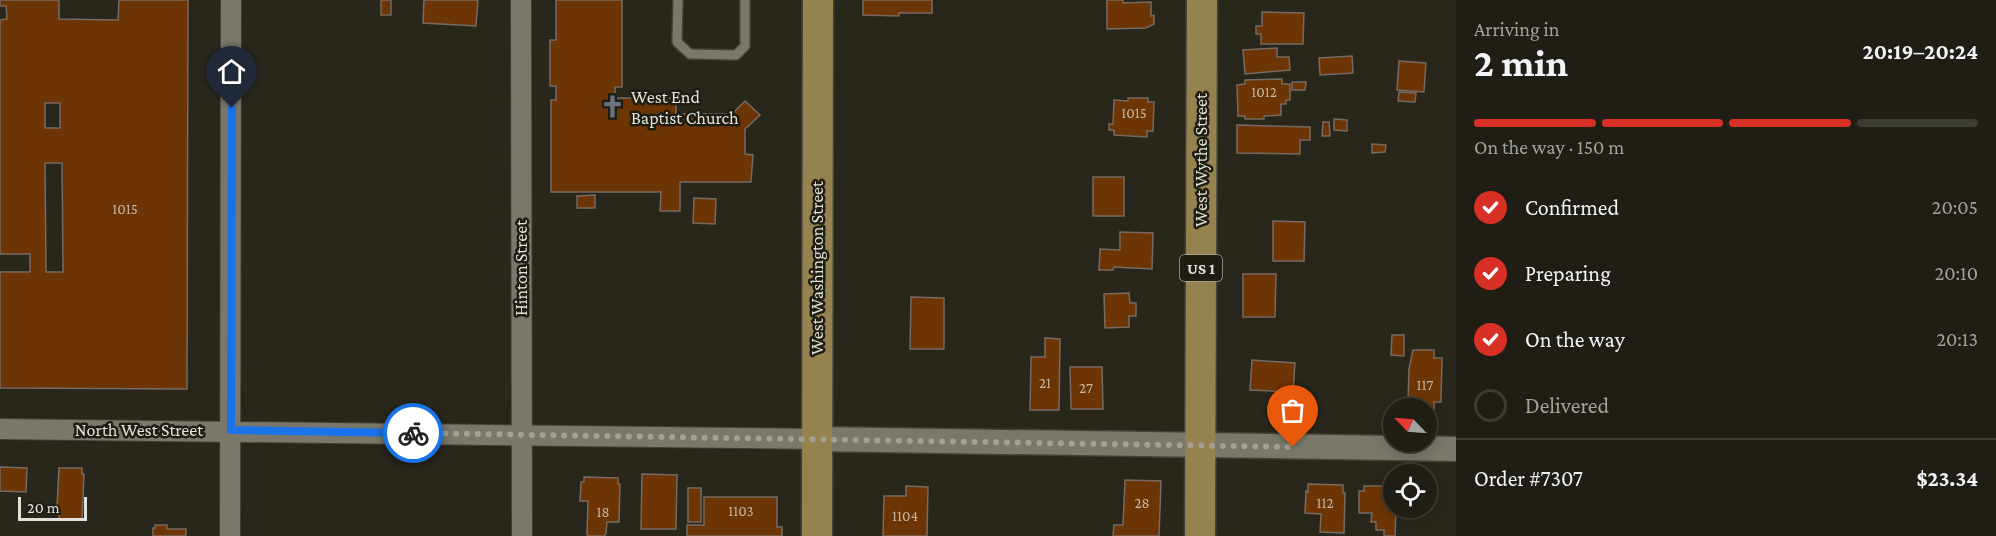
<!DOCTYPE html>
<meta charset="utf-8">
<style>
:root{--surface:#1f1d14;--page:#2c2a22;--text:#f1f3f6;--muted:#a1a2a0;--line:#3c3b34;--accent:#d93025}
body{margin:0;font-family:"Crimson Pro",serif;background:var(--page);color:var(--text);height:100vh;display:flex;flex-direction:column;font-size:22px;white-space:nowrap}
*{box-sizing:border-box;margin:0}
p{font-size:20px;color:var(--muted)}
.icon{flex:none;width:33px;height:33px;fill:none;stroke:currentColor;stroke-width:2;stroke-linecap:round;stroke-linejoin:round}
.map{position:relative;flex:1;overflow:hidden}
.sheet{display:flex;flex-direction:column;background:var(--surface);width:540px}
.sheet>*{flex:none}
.needle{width:39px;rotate:295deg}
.controls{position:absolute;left:1383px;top:398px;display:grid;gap:12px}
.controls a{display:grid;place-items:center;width:54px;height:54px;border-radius:50%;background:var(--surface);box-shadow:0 3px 15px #0003,0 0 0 2px var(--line);font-size:30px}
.scale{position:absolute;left:18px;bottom:15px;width:69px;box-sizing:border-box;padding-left:6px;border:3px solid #e3e2da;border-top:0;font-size:16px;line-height:21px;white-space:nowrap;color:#e3e2da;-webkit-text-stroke:4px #1f1d12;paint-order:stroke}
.pin{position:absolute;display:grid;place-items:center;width:51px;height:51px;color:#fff;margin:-62px -26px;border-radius:50% 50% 50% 0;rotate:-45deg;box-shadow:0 0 6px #0007}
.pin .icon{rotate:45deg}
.courier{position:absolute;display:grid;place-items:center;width:60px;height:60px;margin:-30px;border:4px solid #1a73e8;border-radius:50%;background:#fff;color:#222;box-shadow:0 2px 8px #0007}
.head em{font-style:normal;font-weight:700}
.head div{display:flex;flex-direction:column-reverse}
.head{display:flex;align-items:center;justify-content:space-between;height:102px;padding:0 18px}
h1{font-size:39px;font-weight:700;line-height:45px}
.bar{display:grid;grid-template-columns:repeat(4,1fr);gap:9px 6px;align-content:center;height:72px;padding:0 18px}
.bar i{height:8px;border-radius:4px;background:var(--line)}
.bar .selected{background:var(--accent)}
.bar p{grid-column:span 4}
.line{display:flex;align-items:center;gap:15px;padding:0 18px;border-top:2px solid var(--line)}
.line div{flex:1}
ol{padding:0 18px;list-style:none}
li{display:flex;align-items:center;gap:18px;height:66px}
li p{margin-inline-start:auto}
li .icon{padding:6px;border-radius:50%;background:var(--accent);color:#fff;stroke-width:4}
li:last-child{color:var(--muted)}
li i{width:33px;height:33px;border:3px solid var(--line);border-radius:50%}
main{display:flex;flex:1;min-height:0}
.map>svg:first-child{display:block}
.building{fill:#6d3504;stroke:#776a62;stroke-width:1.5;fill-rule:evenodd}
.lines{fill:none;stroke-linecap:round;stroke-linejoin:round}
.service-casing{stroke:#434239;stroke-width:12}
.minor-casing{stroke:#434239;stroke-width:22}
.tertiary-casing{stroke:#434239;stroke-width:27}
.primary-casing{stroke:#434239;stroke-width:33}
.service{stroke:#7a786a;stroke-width:9}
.minor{stroke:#7a786a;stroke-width:20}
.tertiary{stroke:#7a786a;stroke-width:24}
.primary{stroke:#94824f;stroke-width:30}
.done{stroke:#a2a197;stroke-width:6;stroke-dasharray:0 10.8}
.route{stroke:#1a73e8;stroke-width:8}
.labels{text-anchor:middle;stroke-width:5;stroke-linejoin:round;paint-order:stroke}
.number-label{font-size:15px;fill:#c6b7a4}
.shield{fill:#1f1d12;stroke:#a8a79e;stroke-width:1.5}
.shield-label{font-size:16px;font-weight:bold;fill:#e3e2da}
.poi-label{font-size:18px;fill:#e3e2da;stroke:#1f1d12;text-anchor:start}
.street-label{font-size:18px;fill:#e3e2da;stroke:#1f1d12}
</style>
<main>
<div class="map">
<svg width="1456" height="536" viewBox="0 0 1456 536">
<rect width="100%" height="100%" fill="#29271b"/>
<g class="building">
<path d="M0 0H59V19L118 20 119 0H188L187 389 0 388V272H30V254H0V20L7 19 6 6H0ZM45 103H60V128H45ZM45 163H62L63 272H46Z"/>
<rect x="381" y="0" width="10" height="15"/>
<path d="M424 0H478L476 26 423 23Z"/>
<path d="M556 0H622V87H615V98H676V114H732L745 101 760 115 745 129V154L753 155 751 182H680V211H660L661 192H551V100H556V86H550V40H556Z"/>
<path d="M863 0H932V13H899V16L863 15Z"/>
<path d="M1107 0H1123V3L1151 2V16L1154 15V24L1146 28 1107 29Z"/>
<path d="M1262 12 1304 13 1303 44H1261V34H1256V26H1262Z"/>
<path d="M1277 48V57H1289L1290 70 1245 74 1243 50Z"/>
<path d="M1352 56 1353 73 1320 75 1319 58Z"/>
<path d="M1399 61 1426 63 1424 92 1397 90Z"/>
<path d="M1282 79V84H1290V100H1286V104H1281V115L1264 116V119H1245V116H1238L1237 85 1245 84V80Z"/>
<path d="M1292 82H1306L1305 90H1292Z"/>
<path d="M1399 92 1416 93 1415 102 1398 101Z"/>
<path d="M1128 98H1148V102H1154L1153 131H1147V137L1114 135V130H1109V124H1113L1114 100 1128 101Z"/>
<path d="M1334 119 1347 120V131L1334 130Z"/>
<path d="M1323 122H1329L1330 136H1322Z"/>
<path d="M1237 125 1310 127V140H1300V154L1237 153Z"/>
<path d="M1372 144 1386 145 1385 152 1372 153Z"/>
<rect x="1093" y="177" width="31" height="39"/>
<path d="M595 195V208H577V196Z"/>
<path d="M694 198 716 199 715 224 693 223Z"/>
<path d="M1273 221 1305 222 1304 261H1273Z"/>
<path d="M1120 232 1153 233 1152 269 1114 267 1113 270H1099L1100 249 1120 250Z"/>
<path d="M1243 274H1276L1275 317H1243Z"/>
<path d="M1129 293 1130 303H1136V316H1129V327L1105 328 1104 294Z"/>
<path d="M911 297 944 298V349H910Z"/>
<path d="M1392 335H1404V356L1391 355Z"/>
<path d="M1045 338 1060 339 1059 410H1030L1031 357H1045Z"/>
<path d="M1413 350H1434V358H1442L1441 402H1434V409L1413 408 1414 402H1408L1409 369Z"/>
<path d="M1252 360 1295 363 1293 392 1250 390Z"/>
<path d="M1070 367H1102L1103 409H1071Z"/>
<path d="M0 467 27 468 26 492 0 491Z"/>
<path d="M59 468H82V474H84L82 520H59V508H57Z"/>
<path d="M642 474 677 475 676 529H641Z"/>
<path d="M584 477 618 478V484H620L619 522H607L606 534 604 536H588L587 534 588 501H580L581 482H584Z"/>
<path d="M1125 480 1161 481 1159 536H1113L1114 525H1123Z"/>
<path d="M1308 484 1343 485V493H1345L1344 533 1320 532 1321 514 1305 513 1306 491 1308 492Z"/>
<path d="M906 486 928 487 927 536H883L884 496H906Z"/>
<path d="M1364 486H1393L1394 507H1396L1395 536H1384V530H1376V522H1371L1372 513H1359V491H1364Z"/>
<rect x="688" y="488" width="13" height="34"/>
<path d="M704 497H777V527H782V536H687V525H704Z"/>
<path d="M155 525H167V529H186V536H153V528H155Z"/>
</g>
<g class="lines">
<defs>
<path id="service" d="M678 0 677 42 690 54 736 55 745 46V0"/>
<g id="minor">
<path d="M521 0 522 536"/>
<path d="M0 429 817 439"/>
<path d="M230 536 231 0"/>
</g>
<path id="tertiary" d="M817 439 1456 449"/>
<g id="primary">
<path d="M817 536 818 0"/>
<path d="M1200 536 1202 0"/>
</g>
</defs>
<use href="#service" class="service-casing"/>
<use href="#minor" class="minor-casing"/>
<use href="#tertiary" class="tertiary-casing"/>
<use href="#primary" class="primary-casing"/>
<use href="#service" class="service"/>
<use href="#minor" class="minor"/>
<use href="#tertiary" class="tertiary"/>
<use href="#primary" class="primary"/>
</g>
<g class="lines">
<path class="done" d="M413 433 1293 447"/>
<path class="route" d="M232 108 231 430 413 433"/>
</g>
<defs>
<symbol id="church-bare" viewBox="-9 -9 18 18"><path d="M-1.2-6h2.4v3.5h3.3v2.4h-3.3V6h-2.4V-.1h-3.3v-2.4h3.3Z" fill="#6b7280" stroke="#1f1d12" stroke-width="2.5" paint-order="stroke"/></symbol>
</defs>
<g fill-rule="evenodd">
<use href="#church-bare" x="596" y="90" width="33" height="33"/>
</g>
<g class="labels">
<g class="number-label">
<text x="1264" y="97">1012</text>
<text x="1134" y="118">1015</text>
<text x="125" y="214">1015</text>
<text x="1045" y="388">21</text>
<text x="1425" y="390">117</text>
<text x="1086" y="393">27</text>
<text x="1142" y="508">28</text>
<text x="1325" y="508">112</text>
<text x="741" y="516">1103</text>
<text x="603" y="517">18</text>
<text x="905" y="521">1104</text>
</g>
<rect class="shield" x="1180" y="255" width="42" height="26" rx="4.5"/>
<g class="shield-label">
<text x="1201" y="274">US 1</text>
</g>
<g class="poi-label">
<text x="631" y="103">West End<tspan x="631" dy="21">Baptist Church</tspan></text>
</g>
<g class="street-label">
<text transform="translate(1201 160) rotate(-90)" y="6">West Wythe Street</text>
<text transform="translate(521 268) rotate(-90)" y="6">Hinton Street</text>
<text transform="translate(817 268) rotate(-90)" y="6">West Washington Street</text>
<text x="139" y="436">North West Street</text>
</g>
</g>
</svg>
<div class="controls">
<a><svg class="needle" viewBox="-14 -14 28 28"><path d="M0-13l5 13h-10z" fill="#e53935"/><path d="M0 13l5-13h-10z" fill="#a1a2a0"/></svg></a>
<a><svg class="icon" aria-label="locate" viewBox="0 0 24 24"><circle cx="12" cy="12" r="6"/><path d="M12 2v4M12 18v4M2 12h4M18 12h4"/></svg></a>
</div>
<div class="scale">20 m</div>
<div class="pin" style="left:1293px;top:447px;background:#ea580c"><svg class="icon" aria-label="bag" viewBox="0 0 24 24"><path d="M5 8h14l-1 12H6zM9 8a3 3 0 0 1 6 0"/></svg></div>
<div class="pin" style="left:232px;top:108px;background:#1f2937"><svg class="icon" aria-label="home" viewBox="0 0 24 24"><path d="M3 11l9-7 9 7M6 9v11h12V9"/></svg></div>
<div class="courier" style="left:413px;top:433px"><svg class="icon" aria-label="bike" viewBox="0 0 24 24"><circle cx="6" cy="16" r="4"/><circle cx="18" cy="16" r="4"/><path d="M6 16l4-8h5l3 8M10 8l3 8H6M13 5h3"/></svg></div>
</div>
<section class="sheet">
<div class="head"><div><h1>2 min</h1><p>Arriving in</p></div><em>20:19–20:24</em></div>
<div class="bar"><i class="selected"></i><i class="selected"></i><i class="selected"></i><i></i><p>On the way · 150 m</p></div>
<ol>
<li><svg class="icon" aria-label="check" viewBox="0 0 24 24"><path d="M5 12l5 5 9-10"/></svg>Confirmed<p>20:05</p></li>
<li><svg class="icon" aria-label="check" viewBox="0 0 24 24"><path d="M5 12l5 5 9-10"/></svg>Preparing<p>20:10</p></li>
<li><svg class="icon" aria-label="check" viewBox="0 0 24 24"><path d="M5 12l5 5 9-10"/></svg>On the way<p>20:13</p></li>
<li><i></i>Delivered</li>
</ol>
<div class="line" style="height:78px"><div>Order #7307</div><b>$23.34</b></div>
</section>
</main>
